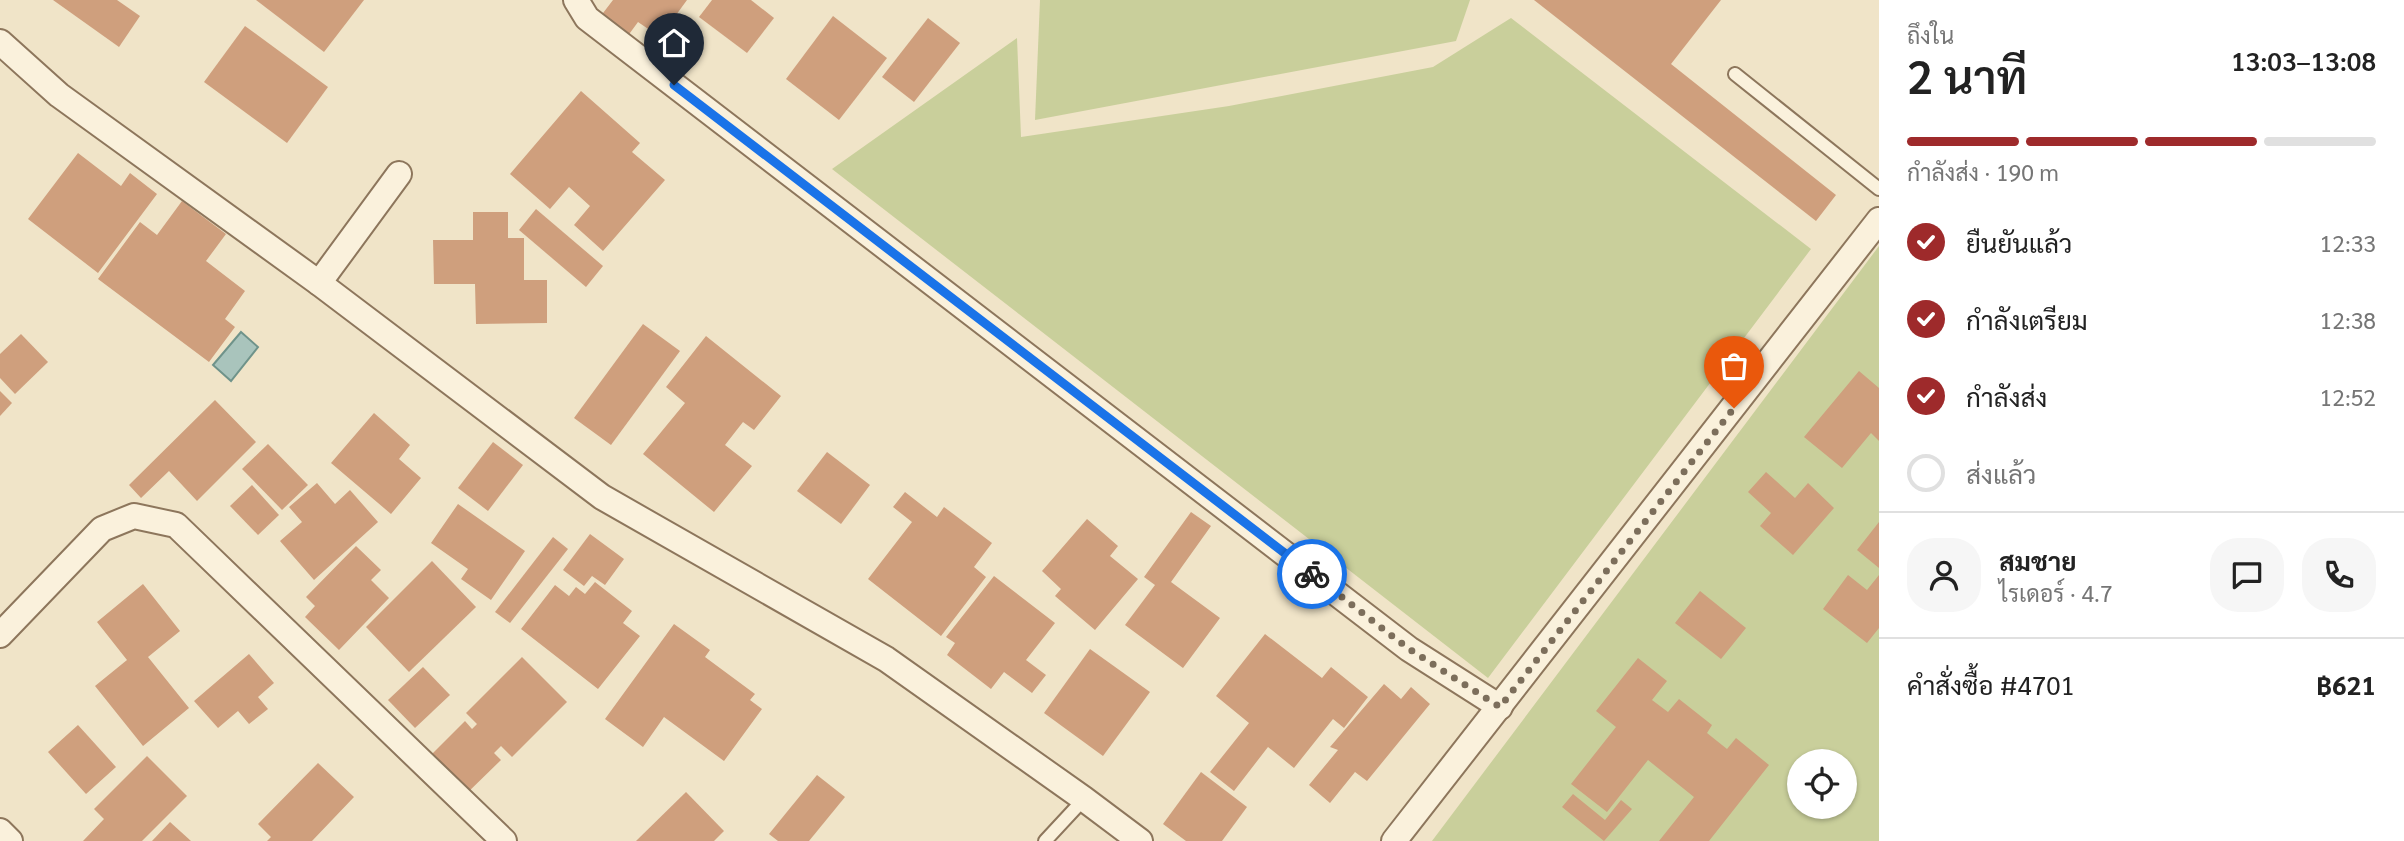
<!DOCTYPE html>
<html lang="th">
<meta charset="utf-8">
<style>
:root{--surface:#fff;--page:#f6f6f6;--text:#222;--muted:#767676;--line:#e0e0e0;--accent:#9e2a2b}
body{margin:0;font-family:Georgia,Sarabun,serif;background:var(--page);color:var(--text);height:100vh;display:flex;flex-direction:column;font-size:26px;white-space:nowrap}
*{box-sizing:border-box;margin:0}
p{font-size:23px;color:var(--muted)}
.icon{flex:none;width:38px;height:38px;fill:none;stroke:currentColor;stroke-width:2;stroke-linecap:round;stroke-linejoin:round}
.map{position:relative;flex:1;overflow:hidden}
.details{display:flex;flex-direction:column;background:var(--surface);width:525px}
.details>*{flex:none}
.buttons{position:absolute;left:1787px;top:749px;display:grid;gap:14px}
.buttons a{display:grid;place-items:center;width:70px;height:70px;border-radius:50%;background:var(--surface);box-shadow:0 2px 5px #0004;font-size:35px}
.pin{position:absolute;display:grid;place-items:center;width:60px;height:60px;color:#fff;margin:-72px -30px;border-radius:50% 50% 50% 0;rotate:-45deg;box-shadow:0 0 7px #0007}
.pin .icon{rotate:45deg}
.courier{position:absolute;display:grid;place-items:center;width:70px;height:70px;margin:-35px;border:5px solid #1a73e8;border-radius:50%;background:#fff;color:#222;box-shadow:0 2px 9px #0007}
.summary em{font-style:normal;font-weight:600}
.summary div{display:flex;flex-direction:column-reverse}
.summary{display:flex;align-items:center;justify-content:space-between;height:119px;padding:0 28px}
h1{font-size:46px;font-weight:600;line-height:52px}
.bar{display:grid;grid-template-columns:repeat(4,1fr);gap:10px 7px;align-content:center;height:84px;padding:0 28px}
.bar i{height:9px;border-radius:5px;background:var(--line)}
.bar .active{background:var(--accent)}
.bar p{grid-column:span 4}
.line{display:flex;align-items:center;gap:18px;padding:0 28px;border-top:2px solid var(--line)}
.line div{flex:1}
.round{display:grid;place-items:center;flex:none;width:74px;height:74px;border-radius:28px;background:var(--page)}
ol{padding:0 28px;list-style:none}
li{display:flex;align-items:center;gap:21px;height:77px}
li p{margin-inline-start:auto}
li .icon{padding:7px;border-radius:50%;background:var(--accent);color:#fff;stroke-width:4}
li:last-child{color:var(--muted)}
li i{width:38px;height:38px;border:4px solid var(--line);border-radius:50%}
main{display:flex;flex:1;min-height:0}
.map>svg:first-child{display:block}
.green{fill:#c9cf9b;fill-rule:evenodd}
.water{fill:#a9c4bc;stroke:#6f938a;stroke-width:2}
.building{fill:#cf9f7d}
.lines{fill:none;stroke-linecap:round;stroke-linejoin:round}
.service-casing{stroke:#8d765c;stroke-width:16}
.minor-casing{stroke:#8d765c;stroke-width:28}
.service{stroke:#faf1dc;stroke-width:12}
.minor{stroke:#faf1dc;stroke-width:24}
.done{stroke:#7c6e5b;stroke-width:7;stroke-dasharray:0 12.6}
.route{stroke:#1a73e8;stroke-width:9}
</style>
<main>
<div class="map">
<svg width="1879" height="841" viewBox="0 0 1879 841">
<rect width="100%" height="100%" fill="#f0e4c8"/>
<g class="green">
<path d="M1040 0H1470L1456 41 1035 120Z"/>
<path d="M1511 18 1811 249 1488 678 832 169 1017 38 1021 137 1229 106 1433 67Z"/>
<path d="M1879 246V841H1432ZM1799 761H1844V807H1799Z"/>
</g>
<path class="water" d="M241 332 258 347 231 381 213 365Z"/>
<g class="building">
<path d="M53 0H117L140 16 119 47Z"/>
<path d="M256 0H364L324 52Z"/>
<path d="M613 0H687L660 37 638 22 627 37 600 17Z"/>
<path d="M712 0H751L774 18 747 53 699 17Z"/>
<path d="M1534 0H1721L1671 64 1836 195 1816 221Z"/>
<path d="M833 16 887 58 839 120 786 79Z"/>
<path d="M928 18 960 43 914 102 882 77Z"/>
<path d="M245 26 328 87 287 143 204 82Z"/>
<path d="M581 91 640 143 632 152 665 180 603 251 574 225 590 206 569 187 550 209 510 174Z"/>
<path d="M78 153 121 186 130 173 157 194 98 273 28 219Z"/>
<path d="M182 201 226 234 206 261 245 291 225 319 235 327 209 362 98 279 140 222 157 235Z"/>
<path d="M536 209 603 266 586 287 519 230Z"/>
<path d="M473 212H508V238H524V280H547V323L476 324 475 284H434L433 240H473Z"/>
<path d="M643 324 680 351 611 445 574 418Z"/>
<path d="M21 334 48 362 15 394 0 378V354Z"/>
<path d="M706 336 781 396 754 430 743 422 725 445 752 466 714 512 643 454 685 403 666 387Z"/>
<path d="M1859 371 1879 388V441L1871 433 1842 468 1804 437Z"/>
<path d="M0 391 12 403 0 416Z"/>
<path d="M215 400 256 442 197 501 169 471 141 498 129 485Z"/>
<path d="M374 413 410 445 399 459 421 478 391 514 331 463Z"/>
<path d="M493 442 523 465 488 511 458 488Z"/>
<path d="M268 444 308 485 282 510 242 469Z"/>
<path d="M827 452 870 485 841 524 797 491Z"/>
<path d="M1766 472 1795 498 1808 483 1834 508 1793 555 1760 526 1771 513 1748 492Z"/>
<path d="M317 483 335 504 350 490 378 522 314 580 280 541 302 522 289 507Z"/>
<path d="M252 485 279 515 258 535 230 506Z"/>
<path d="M905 492 937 517 944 507 992 543 974 567 986 577 941 636 868 579 912 522 893 507Z"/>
<path d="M458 504 525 551 491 600 461 579 468 569 431 543Z"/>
<path d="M1191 512 1211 526 1171 582 1220 618 1183 668 1125 625 1155 585 1144 577Z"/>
<path d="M1087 519 1118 546 1110 556 1138 579 1095 630 1055 596 1061 589 1042 571Z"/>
<path d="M1879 522V568L1857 550Z"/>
<path d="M590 534 624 559 605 585 592 576 584 586 563 570Z"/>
<path d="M553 537 568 549 510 623 495 612Z"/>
<path d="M356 546 381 570 371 580 389 598 339 650 305 617 315 606 306 597Z"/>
<path d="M432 561 476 607 409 672 366 627Z"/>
<path d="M1848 575 1867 590 1879 575V628L1867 643 1823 609Z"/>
<path d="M994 576 1055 623 1026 660 1046 675 1032 693 1004 672 991 689 947 655 955 643 946 637Z"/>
<path d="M595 582 632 611 623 623 640 636 598 689 521 629 555 585 569 596 576 587 585 594Z"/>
<path d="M143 584 180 631 148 657 189 708 143 746 95 686 127 660 97 622Z"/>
<path d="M1700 591 1746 628 1721 659 1675 623Z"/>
<path d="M674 624 710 650 705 657 755 694 750 700 762 709 724 761 664 717 643 747 605 719Z"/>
<path d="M1265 634 1322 678 1331 667 1368 697 1344 728 1333 719 1294 768 1268 747 1234 791 1210 772 1249 723 1216 696Z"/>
<path d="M1090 649 1150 692 1103 756 1044 713Z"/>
<path d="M249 654 274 683 258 697 268 709 249 724 238 711 218 728 194 701Z"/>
<path d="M522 657 567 702 512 757 501 746 494 753 501 760 461 799 424 762 465 721 472 729 477 724 466 713Z"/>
<path d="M1638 658 1667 681 1652 700 1668 712 1679 699 1712 725 1707 733 1727 749 1736 738 1769 765 1709 841H1659L1694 797 1648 760 1607 812 1571 784 1616 727 1596 711Z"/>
<path d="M423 667 450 695 415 728 388 700Z"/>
<path d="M1384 684 1401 699 1411 687 1430 704 1367 781 1355 772 1330 803 1309 785 1338 750 1330 747Z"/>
<path d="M78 725 116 767 86 794 48 752Z"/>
<path d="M147 756 187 796 142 841H83L104 819 94 809Z"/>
<path d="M318 763 354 797 312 841H267L271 837 258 824Z"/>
<path d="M1201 772 1247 807 1222 841H1186L1163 824Z"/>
<path d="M817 775 845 797 809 841H778L769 834Z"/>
<path d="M686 792 724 831 714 841H636Z"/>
<path d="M1573 794 1605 820 1621 800 1632 809 1604 841 1562 807Z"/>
<path d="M170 822 191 841H152Z"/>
</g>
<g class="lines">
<defs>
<g id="service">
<path d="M1735 74 1879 189"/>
<path d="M1045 841 1084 799"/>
</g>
<g id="minor">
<path d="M576 0 587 18 1409 649 1500 707"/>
<path d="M0 42 59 95 319 283 602 497 886 659 1084 799 1140 841"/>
<path d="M319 283 399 174"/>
<path d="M0 635 102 529 134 516 176 525 504 841"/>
<path d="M0 831 10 841"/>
<path d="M1394 841 1879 220"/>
</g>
</defs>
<use href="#service" class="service-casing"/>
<use href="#minor" class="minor-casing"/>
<use href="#service" class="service"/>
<use href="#minor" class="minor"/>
</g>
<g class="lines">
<path class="done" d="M1312 574 1409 649 1500 707 1734 408"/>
<path class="route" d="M674 85 1312 574"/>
</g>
</svg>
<div class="buttons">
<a><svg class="icon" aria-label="locate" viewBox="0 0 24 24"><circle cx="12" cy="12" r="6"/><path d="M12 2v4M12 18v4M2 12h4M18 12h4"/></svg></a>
</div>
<div class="pin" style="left:1734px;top:408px;background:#ea580c"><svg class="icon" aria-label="bag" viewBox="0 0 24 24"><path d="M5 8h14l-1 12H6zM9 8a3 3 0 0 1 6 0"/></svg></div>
<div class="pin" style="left:674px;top:85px;background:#1f2937"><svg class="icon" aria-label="home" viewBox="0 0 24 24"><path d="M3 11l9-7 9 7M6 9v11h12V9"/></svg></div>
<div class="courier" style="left:1312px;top:574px"><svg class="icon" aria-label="bike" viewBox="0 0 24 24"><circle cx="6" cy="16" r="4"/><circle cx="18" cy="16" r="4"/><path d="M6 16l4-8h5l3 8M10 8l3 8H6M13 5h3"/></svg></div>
</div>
<section class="details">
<div class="summary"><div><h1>2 นาที</h1><p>ถึงใน</p></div><em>13:03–13:08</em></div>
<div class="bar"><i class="active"></i><i class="active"></i><i class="active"></i><i></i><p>กำลังส่ง · 190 m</p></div>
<ol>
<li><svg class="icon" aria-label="check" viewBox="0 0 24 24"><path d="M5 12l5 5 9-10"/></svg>ยืนยันแล้ว<p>12:33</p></li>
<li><svg class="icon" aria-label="check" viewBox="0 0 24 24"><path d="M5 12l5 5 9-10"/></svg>กำลังเตรียม<p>12:38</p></li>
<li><svg class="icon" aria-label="check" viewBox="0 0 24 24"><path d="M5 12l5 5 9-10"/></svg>กำลังส่ง<p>12:52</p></li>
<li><i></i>ส่งแล้ว</li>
</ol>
<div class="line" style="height:126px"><a class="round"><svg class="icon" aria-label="person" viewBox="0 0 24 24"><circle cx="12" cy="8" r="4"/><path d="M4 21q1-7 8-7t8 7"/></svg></a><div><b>สมชาย</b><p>ไรเดอร์ · 4.7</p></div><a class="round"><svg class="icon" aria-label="chat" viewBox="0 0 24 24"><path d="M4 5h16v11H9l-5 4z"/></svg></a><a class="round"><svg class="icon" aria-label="phone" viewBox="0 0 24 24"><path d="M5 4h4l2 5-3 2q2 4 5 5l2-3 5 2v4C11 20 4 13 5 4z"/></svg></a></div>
<div class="line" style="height:91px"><div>คำสั่งซื้อ #4701</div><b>฿621</b></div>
</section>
</main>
